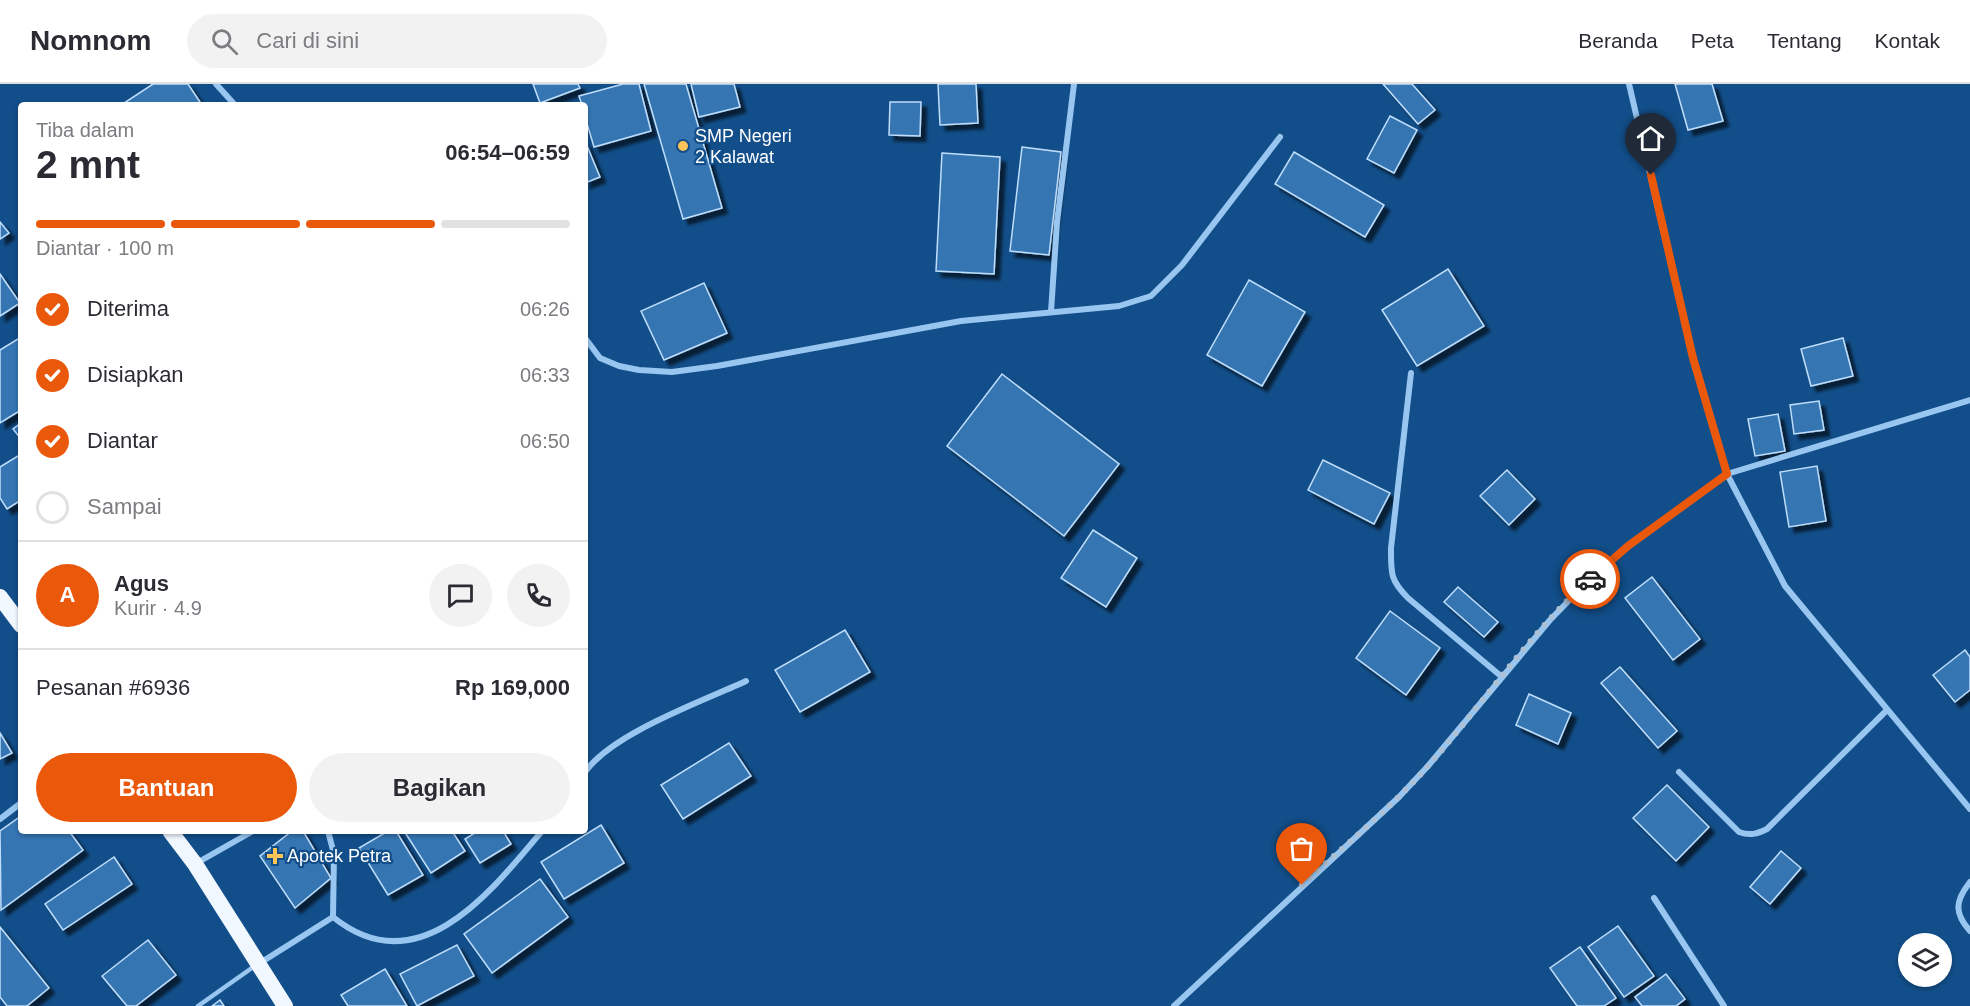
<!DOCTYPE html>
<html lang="id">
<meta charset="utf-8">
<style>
:root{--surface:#fff;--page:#f2f2f3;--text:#2b2b33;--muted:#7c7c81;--line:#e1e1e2;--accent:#ea580c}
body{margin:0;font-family:Helvetica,sans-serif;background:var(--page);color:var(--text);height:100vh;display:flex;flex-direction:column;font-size:22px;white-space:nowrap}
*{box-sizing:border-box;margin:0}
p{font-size:20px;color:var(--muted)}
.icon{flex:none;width:33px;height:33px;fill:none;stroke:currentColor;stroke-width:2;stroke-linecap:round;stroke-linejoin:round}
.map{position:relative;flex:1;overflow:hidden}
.panel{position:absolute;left:18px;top:18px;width:570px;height:732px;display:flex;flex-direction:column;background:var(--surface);border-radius:6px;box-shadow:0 2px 4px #0004}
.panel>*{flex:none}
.fabs{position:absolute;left:1898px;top:849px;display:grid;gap:12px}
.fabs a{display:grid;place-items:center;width:54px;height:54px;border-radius:50%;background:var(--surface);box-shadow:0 2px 4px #0004;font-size:30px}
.pin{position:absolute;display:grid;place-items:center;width:51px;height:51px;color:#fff;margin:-62px -26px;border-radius:50% 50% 50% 0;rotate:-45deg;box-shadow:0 0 6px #0007}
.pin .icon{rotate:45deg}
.courier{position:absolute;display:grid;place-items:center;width:60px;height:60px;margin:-30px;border:4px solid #ea580c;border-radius:50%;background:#fff;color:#222;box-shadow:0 2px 8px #0007}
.head em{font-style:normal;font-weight:600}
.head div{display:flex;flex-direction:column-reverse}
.head{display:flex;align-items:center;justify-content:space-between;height:102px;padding:0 18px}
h1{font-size:39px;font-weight:600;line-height:45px}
.bar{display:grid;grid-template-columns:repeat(4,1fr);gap:9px 6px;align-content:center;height:72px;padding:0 18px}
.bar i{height:8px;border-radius:4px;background:var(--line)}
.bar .selected{background:var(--accent)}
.bar p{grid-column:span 4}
.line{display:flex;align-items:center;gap:15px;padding:0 18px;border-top:2px solid var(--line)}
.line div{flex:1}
.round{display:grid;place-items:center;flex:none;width:63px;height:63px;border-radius:32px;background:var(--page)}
ol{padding:0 18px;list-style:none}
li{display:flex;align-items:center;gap:18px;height:66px}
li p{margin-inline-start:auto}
li .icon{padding:6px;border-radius:50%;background:var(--accent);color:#fff;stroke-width:4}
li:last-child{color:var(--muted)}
li i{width:33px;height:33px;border:3px solid var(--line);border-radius:50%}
.primary-button{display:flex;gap:12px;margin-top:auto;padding:12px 18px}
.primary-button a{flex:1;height:69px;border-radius:36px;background:var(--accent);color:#fff;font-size:24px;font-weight:600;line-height:69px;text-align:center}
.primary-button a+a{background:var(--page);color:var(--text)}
header{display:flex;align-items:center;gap:36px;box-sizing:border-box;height:84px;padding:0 30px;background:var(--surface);border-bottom:2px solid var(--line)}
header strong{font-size:28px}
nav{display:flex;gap:33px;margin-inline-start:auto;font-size:21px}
.search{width:420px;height:54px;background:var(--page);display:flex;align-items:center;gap:15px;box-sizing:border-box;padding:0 21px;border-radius:33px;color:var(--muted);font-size:22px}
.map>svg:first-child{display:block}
.building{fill:#3675b2;stroke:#bfdefc;stroke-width:1.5;filter:url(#shadow)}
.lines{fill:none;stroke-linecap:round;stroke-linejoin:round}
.service{stroke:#98c6f1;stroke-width:4.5}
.minor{stroke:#98c6f1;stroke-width:6}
.trunk{stroke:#f0f7ff;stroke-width:16}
.done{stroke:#acc1d6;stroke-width:6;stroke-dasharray:0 10.8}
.route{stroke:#ea580c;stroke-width:8}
.poi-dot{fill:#ffc458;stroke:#124e89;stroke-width:2}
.labels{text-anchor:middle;stroke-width:4.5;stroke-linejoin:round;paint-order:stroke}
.poi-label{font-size:18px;fill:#fff;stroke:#124e89;text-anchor:start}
</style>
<header>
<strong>Nomnom</strong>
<div class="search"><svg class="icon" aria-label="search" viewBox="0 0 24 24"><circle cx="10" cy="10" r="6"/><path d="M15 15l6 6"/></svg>Cari di sini</div>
<nav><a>Beranda</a><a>Peta</a><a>Tentang</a><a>Kontak</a></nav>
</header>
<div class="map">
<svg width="1970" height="922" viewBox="0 0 1970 922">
<defs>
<filter id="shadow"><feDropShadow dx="5.5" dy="5.5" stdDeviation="1.5" flood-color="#0009"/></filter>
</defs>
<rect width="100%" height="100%" fill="#124e89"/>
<g class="building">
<path d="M153 0H188L202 21H121Z"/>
<path d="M533 0H578L580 4 540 19Z"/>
<path d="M623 0H639L651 47 594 63 585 33V21H582L579 12Z"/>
<path d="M644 0H686L722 124 683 135Z"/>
<path d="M691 0H734L740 23 699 33Z"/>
<path d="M938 0H976L978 39 940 41Z"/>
<path d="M1383 0H1412L1435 26 1418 40Z"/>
<path d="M1675 0H1712L1723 37 1688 46Z"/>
<path d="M890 18H921L920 52 889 51Z"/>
<path d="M1390 32 1417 46 1394 89 1367 75Z"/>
<path d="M585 57 600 93 585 99Z"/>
<path d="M1022 63 1061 68 1049 171 1010 167Z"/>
<path d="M1294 68 1384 121 1365 153 1275 100Z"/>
<path d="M942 69 1000 73 994 190 936 187Z"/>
<path d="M0 138 9 149 0 155Z"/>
<path d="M1448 185 1484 242 1417 282 1382 226Z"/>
<path d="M0 190 20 219 0 232Z"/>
<path d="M1249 196 1305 228 1262 302 1207 271Z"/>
<path d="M704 199 727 249 664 276 641 227Z"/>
<path d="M21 253V326L0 339V266Z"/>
<path d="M1843 254 1853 292 1811 302 1801 265Z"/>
<path d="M1002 290 1119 380 1064 452 947 362Z"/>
<path d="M1819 317 1824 346 1794 350 1790 321Z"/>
<path d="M1778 330 1785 367 1755 372 1748 335Z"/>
<path d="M21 339V355L13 345Z"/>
<path d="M21 370V416L7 425 0 414V383Z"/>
<path d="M1323 376 1390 409 1374 440 1308 406Z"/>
<path d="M1817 382 1826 437 1789 443 1780 388Z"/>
<path d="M1507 386 1535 415 1509 441 1480 412Z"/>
<path d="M1093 446 1137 474 1106 523 1061 494Z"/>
<path d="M1652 493 1700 555 1673 576 1625 514Z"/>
<path d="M1458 503 1498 538 1484 553 1444 518Z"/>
<path d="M1390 527 1440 564 1406 611 1356 574Z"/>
<path d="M845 546 870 588 800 628 775 586Z"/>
<path d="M1965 566 1970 573V606L1955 618 1933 591Z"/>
<path d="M1620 583 1677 647 1658 664 1601 599Z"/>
<path d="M1529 610 1571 629 1558 660 1516 641Z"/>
<path d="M0 649 12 669 0 675Z"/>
<path d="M729 659 751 692 683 735 661 701Z"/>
<path d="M1667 701 1709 743 1676 777 1633 734Z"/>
<path d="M21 732V747H69L83 766 1 826 0 747Z"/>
<path d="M601 741 624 779 564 815 541 778Z"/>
<path d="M292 747H303L331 794 295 824 260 772Z"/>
<path d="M388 747H396L423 791 388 811 359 764Z"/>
<path d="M404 747H452L465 767 431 789Z"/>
<path d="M478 747H503L511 760 480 779 465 755Z"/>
<path d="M1781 767 1801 784 1770 820 1750 803Z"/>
<path d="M114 773 132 800 63 846 45 820Z"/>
<path d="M540 795 568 833 492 889 464 850Z"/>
<path d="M1618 842 1654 892 1624 913 1588 863Z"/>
<path d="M0 843 49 904 27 922H7L0 913Z"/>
<path d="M148 856 176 891 136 922H127L102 892Z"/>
<path d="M457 861 474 892 417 922 400 890Z"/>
<path d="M1580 863 1616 914 1604 922H1577L1550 884Z"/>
<path d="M385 885 407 922H348L341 911Z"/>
<path d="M1666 890 1685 915 1676 922H1642L1635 913Z"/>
<path d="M220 916 224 922H212Z"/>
</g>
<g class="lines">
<path class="service" d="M198 922 256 881"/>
<g class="minor">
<path d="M216 0 235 21"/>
<path d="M1051 228 1057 138 1074 0"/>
<path d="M585 254 600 274 619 282 639 286 672 288 717 282 961 237 1119 222 1151 212 1182 181 1280 53"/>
<path d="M1411 289 1391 464C1391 489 1390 496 1408 514L1502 593"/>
<path d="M1970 316 1727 390 1785 502 1970 725"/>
<path d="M585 688C613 649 701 618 746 597"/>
<path d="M1679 688 1739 748C1750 752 1757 750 1767 745L1887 626"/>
<path d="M0 735 21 719"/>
<path d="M195 780 253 747"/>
<path d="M1970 798C1955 817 1954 829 1970 847"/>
<path d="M1654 814 1724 922"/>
<path d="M333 833C418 902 491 808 542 747"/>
<path d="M260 879 333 833 334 770 328 747"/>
<path d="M1174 922 1399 713 1428 682 1550 536 1587 498 1628 462 1727 390 1693 274 1629 0"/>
</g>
<g class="trunk">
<path d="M0 513 21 541"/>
<path d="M170 747 195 780 285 922"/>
</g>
</g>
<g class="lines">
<path class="done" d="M1302 801C1344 762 1390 725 1428 682 1483 620 1529 550 1590 495"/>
<path class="route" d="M1590 495 1628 462 1727 390 1693 274 1651 91"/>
</g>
<g class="poi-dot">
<circle cx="683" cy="62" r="6"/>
<path d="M272 763h6v6h6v6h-6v6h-6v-6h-6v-6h6z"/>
</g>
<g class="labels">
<g class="poi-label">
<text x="695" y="58">SMP Negeri<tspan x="695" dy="21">2 Kalawat</tspan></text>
<text x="287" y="778">Apotek Petra</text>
</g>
</g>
</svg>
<div class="fabs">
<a><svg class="icon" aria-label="layers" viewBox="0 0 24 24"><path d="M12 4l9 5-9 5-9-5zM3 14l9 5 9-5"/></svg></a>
</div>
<div class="pin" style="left:1302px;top:801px;background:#ea580c"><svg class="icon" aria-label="bag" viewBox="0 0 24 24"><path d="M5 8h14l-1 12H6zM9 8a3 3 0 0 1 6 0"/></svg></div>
<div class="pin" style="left:1651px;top:91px;background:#1f2937"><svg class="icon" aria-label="home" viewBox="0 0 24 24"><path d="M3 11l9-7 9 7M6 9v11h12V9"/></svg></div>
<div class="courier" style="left:1590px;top:495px"><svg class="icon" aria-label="car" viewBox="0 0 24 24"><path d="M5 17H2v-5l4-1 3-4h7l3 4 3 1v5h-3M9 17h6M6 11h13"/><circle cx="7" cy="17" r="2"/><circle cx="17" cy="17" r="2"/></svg></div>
<section class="panel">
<div class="head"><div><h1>2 mnt</h1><p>Tiba dalam</p></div><em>06:54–06:59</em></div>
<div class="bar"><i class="selected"></i><i class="selected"></i><i class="selected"></i><i></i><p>Diantar · 100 m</p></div>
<ol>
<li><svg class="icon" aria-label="check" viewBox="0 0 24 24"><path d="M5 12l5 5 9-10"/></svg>Diterima<p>06:26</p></li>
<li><svg class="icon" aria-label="check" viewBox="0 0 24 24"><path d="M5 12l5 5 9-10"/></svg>Disiapkan<p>06:33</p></li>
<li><svg class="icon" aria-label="check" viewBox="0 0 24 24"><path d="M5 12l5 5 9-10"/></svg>Diantar<p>06:50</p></li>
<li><i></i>Sampai</li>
</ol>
<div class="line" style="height:108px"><b class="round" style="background:var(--accent);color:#fff">A</b><div><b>Agus</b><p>Kurir · 4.9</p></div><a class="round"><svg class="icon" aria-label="chat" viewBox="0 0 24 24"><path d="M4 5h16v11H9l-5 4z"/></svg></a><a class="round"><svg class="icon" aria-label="phone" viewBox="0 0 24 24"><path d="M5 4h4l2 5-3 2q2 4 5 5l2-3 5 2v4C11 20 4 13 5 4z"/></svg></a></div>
<div class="line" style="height:78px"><div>Pesanan #6936</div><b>Rp 169,000</b></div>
<div class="primary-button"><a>Bantuan</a><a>Bagikan</a></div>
</section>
</div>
